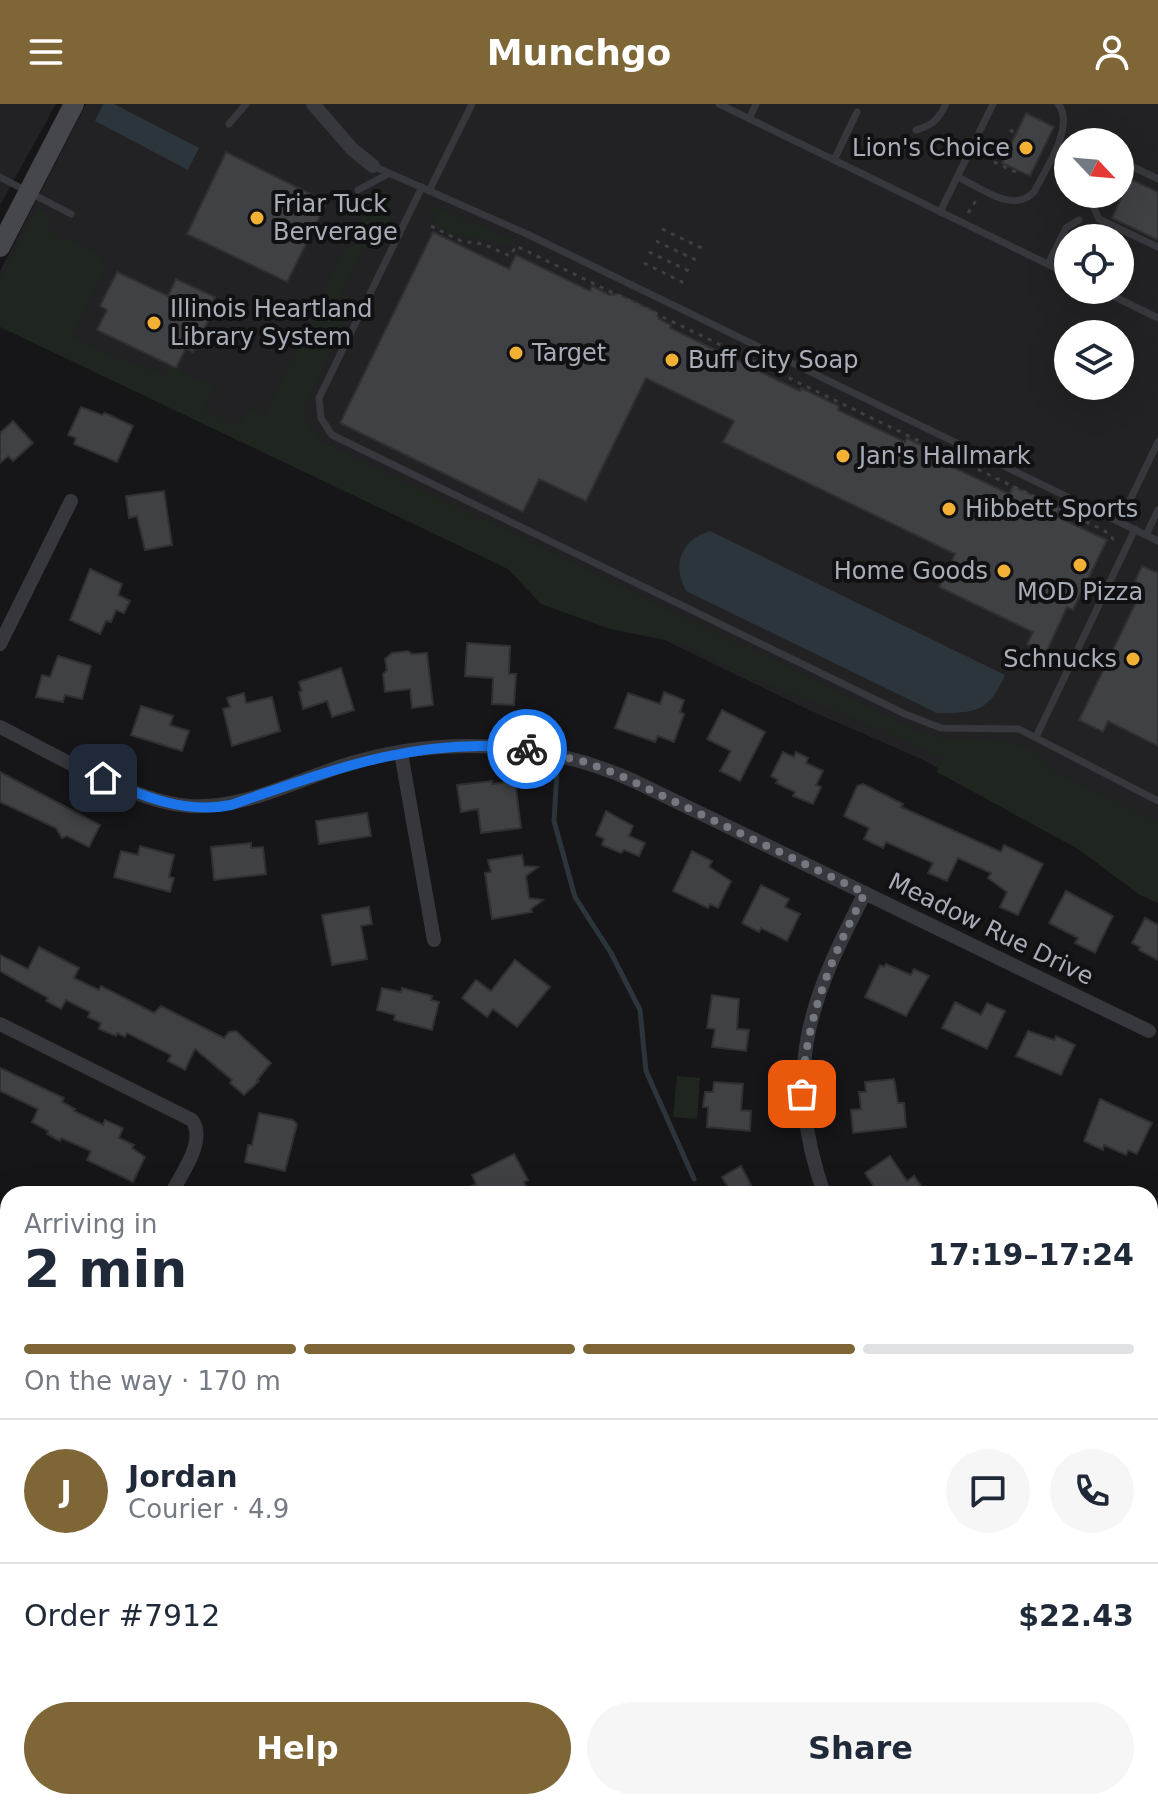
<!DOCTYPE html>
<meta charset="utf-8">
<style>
:root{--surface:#fff;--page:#f6f6f7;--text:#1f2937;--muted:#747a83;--line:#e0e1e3;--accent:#7e6636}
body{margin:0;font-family:"DejaVu Sans",sans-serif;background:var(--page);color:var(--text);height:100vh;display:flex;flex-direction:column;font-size:30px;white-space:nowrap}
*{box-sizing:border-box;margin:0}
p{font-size:26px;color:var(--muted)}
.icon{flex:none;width:44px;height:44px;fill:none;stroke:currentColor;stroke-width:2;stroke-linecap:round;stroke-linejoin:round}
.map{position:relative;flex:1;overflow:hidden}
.sheet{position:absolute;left:0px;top:1082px;width:1158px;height:624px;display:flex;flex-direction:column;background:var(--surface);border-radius:24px 24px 0 0;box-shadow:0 8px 32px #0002}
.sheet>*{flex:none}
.needle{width:52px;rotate:116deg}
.buttons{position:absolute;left:1054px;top:24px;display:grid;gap:16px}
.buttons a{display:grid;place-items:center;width:80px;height:80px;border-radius:50%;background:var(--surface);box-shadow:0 8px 32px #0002;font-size:40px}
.pin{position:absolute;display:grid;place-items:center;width:68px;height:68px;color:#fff;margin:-34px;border-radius:16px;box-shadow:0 4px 12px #0006}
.courier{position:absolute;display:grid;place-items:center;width:80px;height:80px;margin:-40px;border:6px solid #1a73e8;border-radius:50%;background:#fff;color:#222;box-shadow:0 2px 10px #0007}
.overview em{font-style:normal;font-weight:800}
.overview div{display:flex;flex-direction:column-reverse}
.overview{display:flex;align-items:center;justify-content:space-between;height:136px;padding:0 24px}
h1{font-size:52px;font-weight:800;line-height:60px}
.bar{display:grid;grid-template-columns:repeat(4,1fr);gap:12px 8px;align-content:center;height:96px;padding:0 24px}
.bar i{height:10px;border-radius:6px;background:var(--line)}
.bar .selected{background:var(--accent)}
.bar p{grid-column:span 4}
.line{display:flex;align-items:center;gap:20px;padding:0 24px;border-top:2px solid var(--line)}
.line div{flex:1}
.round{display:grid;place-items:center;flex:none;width:84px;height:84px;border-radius:42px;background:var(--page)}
.button{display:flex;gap:16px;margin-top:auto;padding:16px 24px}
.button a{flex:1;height:92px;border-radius:48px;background:var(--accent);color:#fff;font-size:32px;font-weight:800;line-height:92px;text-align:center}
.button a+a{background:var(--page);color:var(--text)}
header{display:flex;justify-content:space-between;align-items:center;height:104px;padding:0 24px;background:var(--accent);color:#fff;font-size:36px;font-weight:800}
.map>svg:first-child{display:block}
.built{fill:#222225;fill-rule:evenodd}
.green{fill:#1e261f}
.water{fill:#2c353c}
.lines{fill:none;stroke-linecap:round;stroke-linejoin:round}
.stream{stroke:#2c353c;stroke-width:5}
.building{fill:#404145;stroke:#303034;stroke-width:2}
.path{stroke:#3d3f44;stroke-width:3;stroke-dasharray:4 6;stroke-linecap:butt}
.lane{stroke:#37383d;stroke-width:7}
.street{stroke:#37383d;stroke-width:14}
.secondary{stroke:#45474d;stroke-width:20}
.primary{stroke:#53555c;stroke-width:22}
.done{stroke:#757880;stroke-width:8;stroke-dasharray:0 14.4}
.route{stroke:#1a73e8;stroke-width:10}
.poi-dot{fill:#f2b134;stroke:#111113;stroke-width:3}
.labels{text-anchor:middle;stroke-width:8;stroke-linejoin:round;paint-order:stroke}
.poi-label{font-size:24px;fill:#a8adb8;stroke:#111113;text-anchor:start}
.street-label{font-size:24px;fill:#a8adb8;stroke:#111113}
</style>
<header><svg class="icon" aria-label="menu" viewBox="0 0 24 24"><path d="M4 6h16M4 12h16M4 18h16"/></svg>Munchgo<svg class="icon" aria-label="person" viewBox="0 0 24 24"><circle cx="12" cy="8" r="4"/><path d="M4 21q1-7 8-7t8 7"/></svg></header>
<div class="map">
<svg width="1158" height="1706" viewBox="0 0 1158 1706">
<rect width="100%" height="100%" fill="#161618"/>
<g class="built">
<path d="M0 0H56L0 101Z"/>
<path d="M86 0H1158V777L919 654 811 607 0 214V167ZM1068 38H1120V90H1068ZM1068 134H1120V186H1068ZM1068 230H1120V282H1068Z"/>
</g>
<g class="green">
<path d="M379 84 389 87C396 100 395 114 387 125L376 120 336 202 347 210 305 301V316L319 336 924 630C958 640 995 631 1029 645 1038 649 1048 666 1062 672 1093 688 1126 702 1158 718V799L1140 791 1078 745 937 668 941 654 857 615 754 575 684 540 610 525 541 500 508 465 0 223V178L38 104 52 113 47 126 103 153 100 159 106 161 72 232 104 251 128 257 164 271 169 262 214 283 203 305 240 322 249 304 265 311 371 90Z"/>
<path d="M427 99 515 137 512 142 448 129 431 121 436 110 425 105Z"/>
<path d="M677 972 700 974 697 1015 673 1013Z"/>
<path d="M1158 1132V1453L1150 1466V1196L1151 1160Z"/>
<path d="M914 1698H1051L1045 1706H910Z"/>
</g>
<g class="water">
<path d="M103 0H114L199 44 188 66 95 17Z"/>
<path d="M710 427 1005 571C989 608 976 609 937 609L686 487C672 461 680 436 710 427Z"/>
</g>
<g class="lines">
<g class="stream">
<path d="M557 667 554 717 575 793 611 849 640 906 646 967 694 1075"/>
<path d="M1150 1453 1158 1438"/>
<path d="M982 1698 994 1706"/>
</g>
</g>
<g class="building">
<path d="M1026 9 1054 23 1030 72 1002 59Z"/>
<path d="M226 48 327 98 287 178 187 130Z"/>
<path d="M1130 75 1158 88V136L1112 114Z"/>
<path d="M433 128 509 165 516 151 590 187 592 182 609 191 618 190 656 208 659 215 671 221 670 224 800 287 801 284 839 302 838 306 905 338 907 334 947 353 944 359 1009 390 1013 382 1060 404 1056 412 1107 436 1073 506 1067 503 1046 549 1027 540 1033 528 939 483 955 450 723 338 734 317 646 274 586 397 539 375 523 408 340 319Z"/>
<path d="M117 168 168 192 176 175 215 193 206 211 210 213 193 248 186 244 176 264 97 226 107 206 100 202Z"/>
<path d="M81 303 102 311 105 309 133 322 117 358 74 340 76 334 68 331Z"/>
<path d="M13 317 33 339 13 357 8 352 0 359V329Z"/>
<path d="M164 387 172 441 145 446 137 412 129 414 126 392Z"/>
<path d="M1142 462 1158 469V642L1108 617 1103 628 1079 616 1138 494 1129 490Z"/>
<path d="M90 465 122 480 118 491 130 497 124 509 116 506 111 518 106 517 100 530 70 516Z"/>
<path d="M467 539 510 542 509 570H516L514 601 492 600 493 574 465 572Z"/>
<path d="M408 547 412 550 427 549 433 601 412 604 410 585 385 588 383 570 387 566 385 555 392 549Z"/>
<path d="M58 552 91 562 82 595 65 591 63 598 36 593 42 571 50 573Z"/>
<path d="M341 564 354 606 332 613 327 597 303 605 299 588 302 587 299 578Z"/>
<path d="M664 588 684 596 680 608 684 610 674 638 658 632 655 638 615 624 628 589 660 600Z"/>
<path d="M244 589 246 599 272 593 280 627 232 642 223 605 230 603 227 594Z"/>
<path d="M141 602 173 612 170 621 189 627 182 647 131 631Z"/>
<path d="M722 606 765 628 740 677 720 667 731 647 707 635Z"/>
<path d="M783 648 794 653 796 648 808 654 806 659 823 667 816 681 821 683 813 700 793 692 795 688 776 679 778 676 771 672Z"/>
<path d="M0 668 100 721 89 743 67 732 62 734 56 724 0 698Z"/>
<path d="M492 677V680L515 677 521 724 481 729 478 705 461 708 457 681Z"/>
<path d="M863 680 903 700 901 703 1001 748 1004 741 1043 760 1018 811 1000 803 1007 788 988 774 991 769 958 754 947 777 928 769 933 759 886 738 883 744 864 735 869 724 844 712 857 682Z"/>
<path d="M606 707 633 722 629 732 645 739 639 752 624 746 621 749 602 741 604 735 596 731Z"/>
<path d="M367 709 371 732 319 740 316 717Z"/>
<path d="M251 739V744L263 743 266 770 214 776 211 743Z"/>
<path d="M140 742 174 751 169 773 174 774 170 788 114 773 121 747 138 751Z"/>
<path d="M692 747 712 757 709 763 731 777 718 804 710 800 708 804 673 787Z"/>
<path d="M522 751 524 762 538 763 526 772 529 794 543 796 531 805 532 808 492 815 485 769 491 768 488 756Z"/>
<path d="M761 781 789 795 785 803 800 810 787 837 761 824 759 828 742 819Z"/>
<path d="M1066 787 1113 812 1095 849 1075 839 1078 834 1049 819Z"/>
<path d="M369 803 372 820 361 822 367 855 332 861 322 811Z"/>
<path d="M1145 814 1158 821V856L1139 846 1140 843 1132 839Z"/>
<path d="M39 843 79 864 74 874 99 886 101 882 154 909 161 902 224 934 229 928 236 927 271 959 257 976 259 977 244 991 230 979 232 976 195 945 185 966 168 957 171 951 127 929 125 933 117 929 116 932 99 925 101 919 88 913 90 908 66 896 61 905 46 897 48 894 0 867V851L28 865Z"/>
<path d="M515 856 550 883 517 923 493 905 487 913 462 894 476 876 491 887Z"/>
<path d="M886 860 911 871 914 865 929 872 906 912 865 893 880 861 884 863Z"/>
<path d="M382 884 401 888 402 884 432 892 431 896 439 898 432 926 394 916 395 911 377 906Z"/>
<path d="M712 891 739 895 737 925 749 926 746 947 712 943 715 925 707 924Z"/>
<path d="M955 898 981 911 987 899 1005 907 987 945 942 924Z"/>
<path d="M1028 927 1054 936 1056 932 1075 941 1061 971 1016 952Z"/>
<path d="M0 964 64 994 62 998 75 1005 74 1007 103 1021 105 1016 123 1024 119 1034 134 1041 132 1044 145 1053 133 1078 87 1056 91 1047 61 1034 60 1037 47 1030 48 1027 32 1018 38 1005 0 987Z"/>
<path d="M894 975 898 999H904L906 1023 853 1029 851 1006 861 1005 859 988H866L865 978Z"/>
<path d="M714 978 743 980 741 1006 751 1007 750 1027 707 1023 708 1003H703L705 988H713Z"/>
<path d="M1100 995 1152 1019 1137 1050 1128 1046 1126 1051 1104 1041 1103 1046 1084 1037Z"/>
<path d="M259 1009 293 1016 297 1020 285 1067 245 1058 248 1041H252Z"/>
<path d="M514 1050 528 1076 524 1078 530 1090H455L476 1080 472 1071Z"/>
<path d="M890 1052 907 1077 914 1072 927 1090H879L865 1069Z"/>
<path d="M741 1062 751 1081 732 1090 722 1073Z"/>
</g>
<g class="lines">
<g class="path">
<path d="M1010 26 1016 29"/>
<path d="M994 58 1016 68"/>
<path d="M968 109 977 95"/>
<path d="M431 122 461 137 483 140 510 152 516 142 1099 424 1110 430 1115 439"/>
<path d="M662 125 702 144"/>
<path d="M656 137 696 156"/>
<path d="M649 148 691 168"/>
<path d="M644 159 686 180"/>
<path d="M1150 1598 1158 1582"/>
<path d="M1150 1677 1158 1660"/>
</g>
<g class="lane">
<path d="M719 0 1068 170"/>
<path d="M749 15 756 0"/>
<path d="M229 20 246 0"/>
<path d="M916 26C933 21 938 16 946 0"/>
<path d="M834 56 857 8"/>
<path d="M1120 61 1133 63 1158 75"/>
<path d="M373 62 527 130 1158 437"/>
<path d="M0 73 71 110"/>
<path d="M958 73C981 84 1013 110 1034 88 1045 66 1076 21 1058 0"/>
<path d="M422 83 319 294 321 314 332 331 905 610 941 624 1019 625 1158 697"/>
<path d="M358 86 388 70"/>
<path d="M429 87 472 0"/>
<path d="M1096 90 1093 102 1099 115 1158 143"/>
<path d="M940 108 993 0"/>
<path d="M1048 160 1066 124 1079 116"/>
<path d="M1101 186 1158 214"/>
<path d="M1120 417 1158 338"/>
<path d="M1146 431 1158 406"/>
<path d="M1036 633 1135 425"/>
</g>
<g class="street">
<path d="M313 0 352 45 373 62"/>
<path d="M0 540 71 397"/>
<path d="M0 623C52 649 135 699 190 702 243 705 293 678 342 662 438 631 543 636 634 677L1149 927"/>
<path d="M401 649 434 836"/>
<path d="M0 920 192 1016C207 1037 181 1070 171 1090"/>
<path d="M824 1090C782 967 808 899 865 789"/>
<path d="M0 1211 8 1215"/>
<path d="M0 1599 8 1583"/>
<path d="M245 1706 249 1698"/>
<path d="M563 1706 567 1698"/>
<path d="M787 1706 790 1698"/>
</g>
<path class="secondary" d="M0 143 74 0"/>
<g class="primary">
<path d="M1150 1633 1158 1617"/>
<path d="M1115 1706 1119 1698"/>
</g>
</g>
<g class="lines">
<path class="done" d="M527 645 582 657 617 670 865 789C831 854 805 916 802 990"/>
<path class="route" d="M103 674C143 693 186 710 231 701 328 667 422 631 527 645"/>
</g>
<g class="poi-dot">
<circle cx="1026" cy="44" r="8"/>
<circle cx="257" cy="114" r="8"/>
<circle cx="154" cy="219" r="8"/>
<circle cx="516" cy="249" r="8"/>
<circle cx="672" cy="256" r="8"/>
<circle cx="843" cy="352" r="8"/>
<circle cx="949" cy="405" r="8"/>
<circle cx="1080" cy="461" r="8"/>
<circle cx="1004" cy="467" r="8"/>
<circle cx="1133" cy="555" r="8"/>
</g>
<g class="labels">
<g class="poi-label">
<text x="1010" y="52" text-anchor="end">Lion's Choice</text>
<text x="273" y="108">Friar Tuck<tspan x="273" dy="28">Berverage</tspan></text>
<text x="170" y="213">Illinois Heartland<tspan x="170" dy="28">Library System</tspan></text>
<text x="532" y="257">Target</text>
<text x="688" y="264">Buff City Soap</text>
<text x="859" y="360">Jan's Hallmark</text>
<text x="965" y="413">Hibbett Sports</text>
<text x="988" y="475" text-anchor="end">Home Goods</text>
<text x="1080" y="496" text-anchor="middle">MOD Pizza</text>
<text x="1117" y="563" text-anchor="end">Schnucks</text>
</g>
<g class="street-label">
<text transform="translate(991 825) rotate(26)" y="8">Meadow Rue Drive</text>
</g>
</g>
</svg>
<div class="buttons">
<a><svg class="needle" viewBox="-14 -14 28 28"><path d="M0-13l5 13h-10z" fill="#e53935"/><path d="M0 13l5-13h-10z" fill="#747a83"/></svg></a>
<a><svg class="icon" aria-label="locate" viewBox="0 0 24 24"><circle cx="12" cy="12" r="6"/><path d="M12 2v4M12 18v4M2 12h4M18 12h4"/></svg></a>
<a><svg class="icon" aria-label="layers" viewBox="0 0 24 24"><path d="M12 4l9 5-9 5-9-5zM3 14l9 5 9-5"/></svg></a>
</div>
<div class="pin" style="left:802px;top:990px;background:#ea580c"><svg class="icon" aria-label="bag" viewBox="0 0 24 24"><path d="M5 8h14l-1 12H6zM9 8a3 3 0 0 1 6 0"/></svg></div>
<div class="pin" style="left:103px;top:674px;background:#1f2937"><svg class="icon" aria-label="home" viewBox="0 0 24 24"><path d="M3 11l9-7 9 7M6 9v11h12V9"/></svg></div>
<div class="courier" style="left:527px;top:645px"><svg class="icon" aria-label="bike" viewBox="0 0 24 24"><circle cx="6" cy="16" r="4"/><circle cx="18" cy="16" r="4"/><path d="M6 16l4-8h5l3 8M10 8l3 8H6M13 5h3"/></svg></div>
<section class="sheet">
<div class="overview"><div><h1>2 min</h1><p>Arriving in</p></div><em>17:19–17:24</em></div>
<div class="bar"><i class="selected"></i><i class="selected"></i><i class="selected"></i><i></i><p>On the way · 170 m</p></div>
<div class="line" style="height:144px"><b class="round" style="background:var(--accent);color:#fff">J</b><div><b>Jordan</b><p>Courier · 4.9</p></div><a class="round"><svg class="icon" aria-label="chat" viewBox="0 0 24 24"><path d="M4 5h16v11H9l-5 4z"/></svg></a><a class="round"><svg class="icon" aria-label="phone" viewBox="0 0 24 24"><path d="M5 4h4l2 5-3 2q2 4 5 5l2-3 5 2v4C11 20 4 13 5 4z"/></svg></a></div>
<div class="line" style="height:104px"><div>Order #7912</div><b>$22.43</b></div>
<div class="button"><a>Help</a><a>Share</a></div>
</section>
</div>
